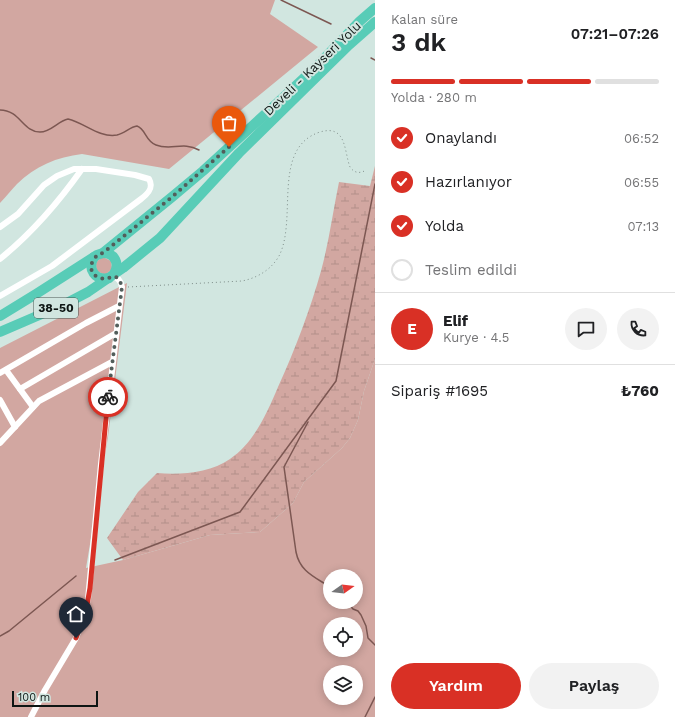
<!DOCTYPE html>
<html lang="tr">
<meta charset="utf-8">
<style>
:root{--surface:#fff;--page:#f2f2f2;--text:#202124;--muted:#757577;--line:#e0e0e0;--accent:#d93025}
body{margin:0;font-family:"Work Sans",sans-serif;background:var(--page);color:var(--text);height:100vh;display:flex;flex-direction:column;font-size:15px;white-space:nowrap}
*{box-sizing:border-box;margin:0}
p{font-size:13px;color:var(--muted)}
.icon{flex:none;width:22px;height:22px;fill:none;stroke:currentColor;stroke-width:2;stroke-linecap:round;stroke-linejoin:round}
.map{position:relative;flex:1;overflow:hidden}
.sheet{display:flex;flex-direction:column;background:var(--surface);width:300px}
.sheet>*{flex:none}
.needle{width:26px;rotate:76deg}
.tools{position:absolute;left:323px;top:569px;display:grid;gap:8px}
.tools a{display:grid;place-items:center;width:40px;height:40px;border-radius:50%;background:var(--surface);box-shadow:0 2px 10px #0003;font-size:20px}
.scale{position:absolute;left:12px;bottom:10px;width:86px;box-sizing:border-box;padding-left:4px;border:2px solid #0d1513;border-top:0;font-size:11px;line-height:14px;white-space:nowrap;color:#0d1513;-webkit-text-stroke:3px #d1e6e0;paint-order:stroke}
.pin{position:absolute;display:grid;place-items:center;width:34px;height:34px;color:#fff;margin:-41px -17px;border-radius:50% 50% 50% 0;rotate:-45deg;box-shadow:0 0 4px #0007}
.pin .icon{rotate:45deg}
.courier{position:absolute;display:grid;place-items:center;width:40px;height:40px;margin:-20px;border:3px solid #d93025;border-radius:50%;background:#fff;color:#222;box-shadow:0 1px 5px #0007}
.summary em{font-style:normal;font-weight:600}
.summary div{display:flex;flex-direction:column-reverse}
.summary{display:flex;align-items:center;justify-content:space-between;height:68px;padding:0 16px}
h1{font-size:26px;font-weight:600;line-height:30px}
.bar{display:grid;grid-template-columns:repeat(4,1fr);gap:6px 4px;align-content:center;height:48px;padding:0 16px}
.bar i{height:5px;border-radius:3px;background:var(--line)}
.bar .on{background:var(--accent)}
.bar p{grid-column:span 4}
.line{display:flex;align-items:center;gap:10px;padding:0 16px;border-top:1px solid var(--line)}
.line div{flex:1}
.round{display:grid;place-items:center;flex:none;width:42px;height:42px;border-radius:21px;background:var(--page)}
ol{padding:0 16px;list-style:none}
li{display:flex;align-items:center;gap:12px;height:44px}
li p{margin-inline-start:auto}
li .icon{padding:4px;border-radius:50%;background:var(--accent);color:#fff;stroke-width:4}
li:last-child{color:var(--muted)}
li i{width:22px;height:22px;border:2px solid var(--line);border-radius:50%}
.button{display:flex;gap:8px;margin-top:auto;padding:8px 16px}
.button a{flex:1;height:46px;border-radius:24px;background:var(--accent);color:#fff;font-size:16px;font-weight:600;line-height:46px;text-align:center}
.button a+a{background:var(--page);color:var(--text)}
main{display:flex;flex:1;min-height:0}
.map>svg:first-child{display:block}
.grass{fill:#d2a7a1;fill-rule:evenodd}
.wetland{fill:url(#wetland-marsh)}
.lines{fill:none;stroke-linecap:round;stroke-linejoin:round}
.stream{stroke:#7c5752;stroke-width:1.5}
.path{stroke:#7e8d89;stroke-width:1;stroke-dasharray:1 3;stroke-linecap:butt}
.minor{stroke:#fff;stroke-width:6}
.trunk{stroke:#58ccb7;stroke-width:10}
.done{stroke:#525e5b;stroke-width:4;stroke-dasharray:0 7.2}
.route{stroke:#d93025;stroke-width:5}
.labels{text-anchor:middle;stroke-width:4;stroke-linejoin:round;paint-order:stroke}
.shield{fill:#d1e6e0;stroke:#485450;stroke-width:1}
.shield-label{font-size:12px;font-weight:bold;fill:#0d1513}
.street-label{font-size:13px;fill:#0d1513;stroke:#d1e6e0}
</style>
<main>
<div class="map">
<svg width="375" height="717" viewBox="0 0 375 717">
<defs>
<pattern id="wetland-marsh" width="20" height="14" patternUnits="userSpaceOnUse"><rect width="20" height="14" fill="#d2a7a1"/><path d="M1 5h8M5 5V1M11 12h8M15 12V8" fill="none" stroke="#b38f8a"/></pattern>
</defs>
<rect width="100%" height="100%" fill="#d1e6e0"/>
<g class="grass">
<path d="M0 0H275L270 14 318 47 169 169 82 154C57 157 35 166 17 184 11 190 6 197 0 203Z"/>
<path d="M103 257 111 261 112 269 105 275 97 271C95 263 96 261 103 257Z"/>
<path d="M127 283 108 437 86 568 123 560 210 535 260 532 293 503 304 482 342 448 350 438 358 420 364 391 375 359V717H0V348ZM330 576H356V602H330ZM330 624H356V650H330ZM330 672H356V698H330Z"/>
</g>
<path class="wetland" d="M375 166V359L364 391 358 420 350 438 342 448 304 482 293 503 260 532 210 535 123 560 107 538 138 492 157 473C181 475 210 473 230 459 254 443 267 413 278 387 295 350 310 310 321 271 329 242 333 211 339 182L370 186Z"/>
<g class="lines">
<g class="stream">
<path d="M281 0 331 24"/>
<path d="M371 58 375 60"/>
<path d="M0 110C20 110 23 132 40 132 51 132 58 121 68 119 85 123 99 138 117 135 125 133 130 127 137 126 146 129 145 141 156 145 171 151 183 141 199 150"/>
<path d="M308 422 284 467 296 552C300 572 315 577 330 587"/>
<path d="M115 560 240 512 336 381 375 184"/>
<path d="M347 602 353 609 358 611 361 615 366 626 368 638 375 645"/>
<path d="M0 636 9 631 76 576"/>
<path d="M365 717 375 697"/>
</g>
<path class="path" d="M128 287 242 281C257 278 271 270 279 256 298 219 271 148 320 132 347 124 344 152 350 167 354 173 360 174 366 170"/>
<g class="minor">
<path d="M0 227 18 214 44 185 57 176 74 169H96L135 175 149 179C154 188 148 194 141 199L52 266 0 296"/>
<path d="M0 259C32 233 58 203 82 169"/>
<path d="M6 370 33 407"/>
<path d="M0 373 86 323 119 306"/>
<path d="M20 389 116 333"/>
<path d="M0 400 15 427"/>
<path d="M0 443 39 401 112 362"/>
<path d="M31 717 45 690 76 638 83 620 88 599 101 464 122 287C121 281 118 277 112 276"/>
</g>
<g class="trunk">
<path d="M103 253C115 253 120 264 114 274"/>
<path d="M94 257C87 269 95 281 109 278"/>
<path d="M0 316 36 294 97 255 103 253 172 197 203 171 273 107 317 66 360 21 375 8"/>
<path d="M0 332 65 304 88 292 123 268 160 238 239 153 349 45 375 22"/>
</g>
</g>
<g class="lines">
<path class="done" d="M108 397 122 287 120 281 116 277C111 276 106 280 100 278 86 274 90 256 103 253L172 197 229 147"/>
<path class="route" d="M76 638 86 611 90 588 108 397"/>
</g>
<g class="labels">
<rect class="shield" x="34" y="298" width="44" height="20" rx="3"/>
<g class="shield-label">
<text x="56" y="312">38-50</text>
</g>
<g class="street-label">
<text transform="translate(312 68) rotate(-44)" y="5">Develi - Kayseri Yolu</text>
</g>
</g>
</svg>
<div class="tools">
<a><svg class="needle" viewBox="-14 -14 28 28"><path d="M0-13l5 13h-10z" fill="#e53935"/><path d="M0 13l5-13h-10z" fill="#757577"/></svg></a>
<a><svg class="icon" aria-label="locate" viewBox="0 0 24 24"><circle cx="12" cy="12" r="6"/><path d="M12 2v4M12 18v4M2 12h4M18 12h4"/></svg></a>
<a><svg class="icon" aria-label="layers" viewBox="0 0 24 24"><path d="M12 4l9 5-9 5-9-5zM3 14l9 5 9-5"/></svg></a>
</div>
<div class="scale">100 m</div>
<div class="pin" style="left:229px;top:147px;background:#ea580c"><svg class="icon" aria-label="bag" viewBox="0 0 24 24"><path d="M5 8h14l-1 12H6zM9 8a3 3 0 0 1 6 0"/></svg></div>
<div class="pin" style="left:76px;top:638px;background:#1f2937"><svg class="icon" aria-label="home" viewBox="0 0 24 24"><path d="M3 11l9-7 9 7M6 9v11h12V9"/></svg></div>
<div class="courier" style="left:108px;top:397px"><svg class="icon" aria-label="bike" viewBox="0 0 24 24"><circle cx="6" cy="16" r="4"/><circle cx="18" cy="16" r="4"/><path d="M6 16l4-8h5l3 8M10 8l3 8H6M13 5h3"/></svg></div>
</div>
<section class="sheet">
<div class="summary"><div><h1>3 dk</h1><p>Kalan süre</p></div><em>07:21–07:26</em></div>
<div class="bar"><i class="on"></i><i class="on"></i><i class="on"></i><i></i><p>Yolda · 280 m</p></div>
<ol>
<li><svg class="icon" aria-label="check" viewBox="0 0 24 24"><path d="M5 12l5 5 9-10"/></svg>Onaylandı<p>06:52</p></li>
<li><svg class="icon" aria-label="check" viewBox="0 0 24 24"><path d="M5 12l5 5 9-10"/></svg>Hazırlanıyor<p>06:55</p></li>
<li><svg class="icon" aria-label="check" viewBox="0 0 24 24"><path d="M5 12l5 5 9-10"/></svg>Yolda<p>07:13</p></li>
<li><i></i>Teslim edildi</li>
</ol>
<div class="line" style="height:72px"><b class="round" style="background:var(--accent);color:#fff">E</b><div><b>Elif</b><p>Kurye · 4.5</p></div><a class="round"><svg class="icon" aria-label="chat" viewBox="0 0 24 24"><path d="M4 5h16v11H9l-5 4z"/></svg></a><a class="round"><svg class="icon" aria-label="phone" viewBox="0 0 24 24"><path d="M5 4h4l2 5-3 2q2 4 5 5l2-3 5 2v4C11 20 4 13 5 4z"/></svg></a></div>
<div class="line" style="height:52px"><div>Sipariş #1695</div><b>₺760</b></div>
<div class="button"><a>Yardım</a><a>Paylaş</a></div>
</section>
</main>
